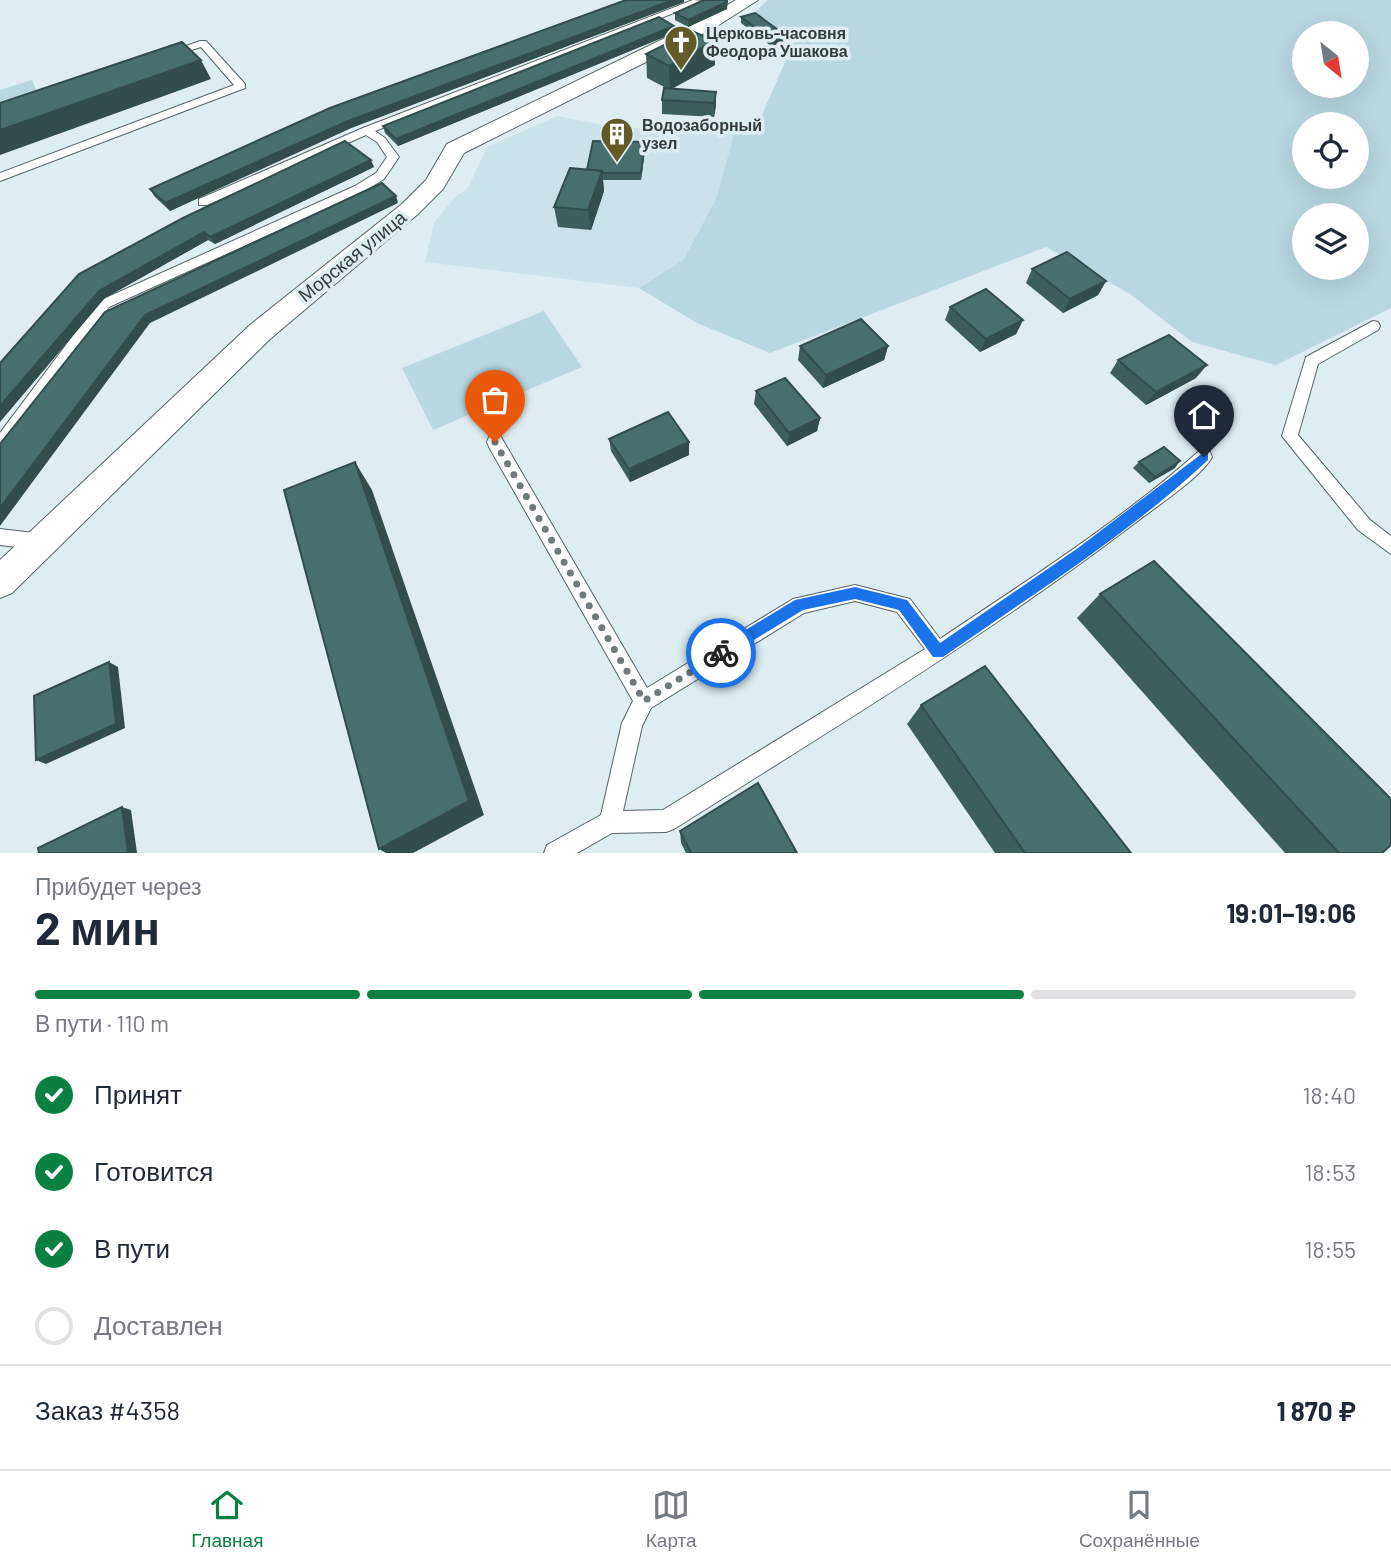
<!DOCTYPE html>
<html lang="ru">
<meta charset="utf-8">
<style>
:root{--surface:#fff;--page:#f2f2f3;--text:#1f2937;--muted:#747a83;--line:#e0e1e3;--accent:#0b8043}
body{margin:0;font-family:Barlow,sans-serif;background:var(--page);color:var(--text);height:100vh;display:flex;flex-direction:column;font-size:26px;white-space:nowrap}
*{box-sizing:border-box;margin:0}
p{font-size:23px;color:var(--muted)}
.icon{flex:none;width:38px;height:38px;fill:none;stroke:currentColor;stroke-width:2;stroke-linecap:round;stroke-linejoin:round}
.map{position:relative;height:853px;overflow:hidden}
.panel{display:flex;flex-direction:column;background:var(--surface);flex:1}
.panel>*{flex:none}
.needle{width:46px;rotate:150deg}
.tools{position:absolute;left:1292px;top:21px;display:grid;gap:14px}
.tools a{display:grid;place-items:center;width:77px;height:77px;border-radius:50%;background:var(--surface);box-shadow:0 7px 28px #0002;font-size:35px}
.pin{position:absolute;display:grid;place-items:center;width:60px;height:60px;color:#fff;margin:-72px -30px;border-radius:50% 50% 50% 0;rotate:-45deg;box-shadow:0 0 7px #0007}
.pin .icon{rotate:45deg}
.courier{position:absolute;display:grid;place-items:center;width:70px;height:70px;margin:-35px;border:5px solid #1a73e8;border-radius:50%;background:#fff;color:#222;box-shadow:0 2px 9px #0007}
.overview em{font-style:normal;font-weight:700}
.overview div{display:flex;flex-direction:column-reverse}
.overview{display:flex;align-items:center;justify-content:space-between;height:119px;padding:0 35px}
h1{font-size:46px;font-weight:700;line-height:52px}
.bar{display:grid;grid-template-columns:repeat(4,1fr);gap:10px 7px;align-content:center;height:84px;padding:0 35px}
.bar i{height:9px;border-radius:5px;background:var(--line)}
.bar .active{background:var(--accent)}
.bar p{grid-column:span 4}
.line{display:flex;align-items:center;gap:18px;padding:0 35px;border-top:2px solid var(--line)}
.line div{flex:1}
ol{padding:0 35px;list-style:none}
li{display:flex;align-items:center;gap:21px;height:77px}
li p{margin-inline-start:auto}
li .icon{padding:7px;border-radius:50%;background:var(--accent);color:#fff;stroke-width:4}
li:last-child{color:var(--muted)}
li i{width:38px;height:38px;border:4px solid var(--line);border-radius:50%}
.tab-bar{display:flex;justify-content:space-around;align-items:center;height:98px;border-top:2px solid var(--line);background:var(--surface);font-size:19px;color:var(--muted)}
.tab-bar a{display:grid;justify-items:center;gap:4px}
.tab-bar .active{color:var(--accent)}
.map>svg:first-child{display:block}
.built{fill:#cae3e8}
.green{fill:#b8d8e0;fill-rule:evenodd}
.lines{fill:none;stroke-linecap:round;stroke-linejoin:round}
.lane-casing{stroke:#566467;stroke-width:2}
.street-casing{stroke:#566467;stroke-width:2}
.lane{fill:#fff;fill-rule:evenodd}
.street{fill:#fff;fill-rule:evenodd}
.wall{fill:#3c5f5e}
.shaded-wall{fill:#314e4c}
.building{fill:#466f6d;stroke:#314e4c;stroke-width:2}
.route{fill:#1a73e8}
.done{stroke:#70797b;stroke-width:7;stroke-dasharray:0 12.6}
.labels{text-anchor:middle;stroke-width:7;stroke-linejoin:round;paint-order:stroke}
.far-poi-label{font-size:16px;font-weight:bold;fill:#353b3c;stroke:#deedf1;text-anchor:start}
.street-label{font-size:19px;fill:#353b3c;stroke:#deedf1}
</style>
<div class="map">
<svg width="1391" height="853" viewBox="0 0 1391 853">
<rect width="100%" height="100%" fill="#deedf1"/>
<path class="built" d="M557 116 608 126 734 134 716 199 683 260 639 288 425 262 434 223 455 197 468 188 487 147Z"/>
<g class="green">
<path d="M768 0H1391V308L1276 365 1192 342 1130 294 1046 247 770 353 697 323 639 288 683 260 716 199 734 134 753 135 794 42 754 13ZM1304 33H1356V86H1304ZM1304 124H1356V177H1304ZM1304 215H1356V268H1304Z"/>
<path d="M32 80 38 94 0 105V90Z"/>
<path d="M544 311 582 367 433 430 402 368Z"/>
</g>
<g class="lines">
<defs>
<g id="lane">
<path d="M693 0 704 1 375 131 385 138 399 157 384 179 363 192 109 307 6 450 0 452V433L99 301 355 186 376 173 387 157 377 142 366 135 207 205H199V199L363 128Z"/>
<path d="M200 41H206L245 84V88L0 181V173L234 85 201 47 169 57 164 54Z"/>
<path d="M1373 321 1378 322 1380 326 1378 330 1318 364 1298 435 1370 520 1391 536V554L1358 530 1282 436 1306 357Z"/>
<path d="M495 436 501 437 647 688 793 599 855 585 910 599 940 639C1028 580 1119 522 1198 452H1210L1212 457C1201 478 1151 510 1131 526 985 637 829 731 674 829L666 832 612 833 577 853H544L547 845 601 815 622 723 633 701 489 447 487 442 489 437ZM855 601 897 612 925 649 663 810 623 811 642 726 651 708 804 613Z"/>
<path d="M0 529 42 534 48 536 51 542 48 548 42 550 0 545Z"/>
</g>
<path id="street" d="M736 0H758L714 28 464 153 443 189 418 214 270 339 12 593 0 598V560L250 325 402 204 426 180 447 144 702 20Z"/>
</defs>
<use href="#lane" class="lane-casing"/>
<use href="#street" class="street-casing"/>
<use href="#lane" class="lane"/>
<use href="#street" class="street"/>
</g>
<g class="wall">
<path d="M626 0H684V2L351 128 170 211 154 196 150 189Z"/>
<path d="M727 9 688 27 675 20V13Z"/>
<path d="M741 17 784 42 771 46 741 23Z"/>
<path d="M674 33 398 146 385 133 383 126Z"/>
<path d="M646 54 715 65 671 89 716 92V105L714 117 662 114V100L668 89 647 78Z"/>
<path d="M645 149 641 180H603L604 191 591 230 558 227 554 207 587 170Z"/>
<path d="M374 167 215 244 208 240 105 298 79 274Z"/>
<path d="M1032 269 1106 281 1098 295 1063 313 1026 283Z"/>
<path d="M950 307 1023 320 1016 334 980 352 945 320Z"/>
<path d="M800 346H888L884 360 823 388 798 360Z"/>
<path d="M1118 360 1196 378 1146 405 1110 373Z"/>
<path d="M756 391 820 418 817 431 787 446 754 404Z"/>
<path d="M609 439 689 455 630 482 611 451Z"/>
<path d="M1139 462 1175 468 1149 483 1133 468Z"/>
<path d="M1100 594 1382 853H1285L1077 618Z"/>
<path d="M921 705 1131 853H995L907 724Z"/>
<path d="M680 831 797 853H686L681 843Z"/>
</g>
<g class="shaded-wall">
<path d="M673 0H684V2L351 128 170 211 165 203 348 121Z"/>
<path d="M728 0 727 9 688 27V20Z"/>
<path d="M674 26V33L398 146 396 139Z"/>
<path d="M785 35 784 42 771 46 772 40Z"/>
<path d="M715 41V65L670 90 669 66Z"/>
<path d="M201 60 211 79 0 155V130Z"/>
<path d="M716 92V105L714 117V103Z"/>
<path d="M645 142V149L641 180V173Z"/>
<path d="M371 160 374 167 215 244 210 237Z"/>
<path d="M602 171 604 191 591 230 588 210Z"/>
<path d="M396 196 398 203 150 323 0 526V508L145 315Z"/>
<path d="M204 232 208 240 105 298 0 422V406L99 291Z"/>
<path d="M1106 281 1098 295 1063 313 1070 299Z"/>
<path d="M1023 320 1016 334 980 352 986 339Z"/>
<path d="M888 346 884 360 823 388 826 375Z"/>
<path d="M1207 365 1196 378 1146 405 1156 392Z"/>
<path d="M820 418 817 431 787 446 789 433Z"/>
<path d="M689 442V455L630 482 629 469Z"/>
<path d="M1180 461 1175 468 1149 483 1155 477Z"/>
<path d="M355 462 372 490 484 815 413 853H386L379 849Z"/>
<path d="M109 662 118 667 125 728 46 764 36 760Z"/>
<path d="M122 807 131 810 137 853H128Z"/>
</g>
<g class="building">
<path d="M626 0H673L348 121 165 203 150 189 330 108Z"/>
<path d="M704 0H727V2L688 20 675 13Z"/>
<path d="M755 13 785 35 772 40 741 17Z"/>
<path d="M659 17 674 26 396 139 383 126Z"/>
<path d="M692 31 715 41 669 66 646 54Z"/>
<path d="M182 42 201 60 0 130V103Z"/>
<path d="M664 88 716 92 714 103 662 100Z"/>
<path d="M345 141 371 160 210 237 204 232 99 291 0 406V363L79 274 183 218Z"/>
<path d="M593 141 645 142 641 173H602V171L587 170Z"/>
<path d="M570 168 602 171 588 210 554 207Z"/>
<path d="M382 183 396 196 145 315 0 508V444L105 312Z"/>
<path d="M1067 252 1106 281 1070 299 1032 269Z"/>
<path d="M986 289 1023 320 986 339 950 307Z"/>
<path d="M861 319 888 346 826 375 800 346Z"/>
<path d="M1169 335 1207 365 1156 392 1118 360Z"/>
<path d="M785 378 820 418 789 433 756 391Z"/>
<path d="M668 412 689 442 629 469 609 439Z"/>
<path d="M1164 447 1180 461 1155 477 1139 462Z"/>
<path d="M355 462 469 801 379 849 284 490Z"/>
<path d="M1154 561 1391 799V845L1382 853H1339L1100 594Z"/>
<path d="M109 662 116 724 36 760 34 696Z"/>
<path d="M985 666 1131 853H1025L921 705Z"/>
<path d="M758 783 797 853H691L680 831Z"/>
<path d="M122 807 128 853H39L38 848Z"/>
</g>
<path class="route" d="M1204 452 1208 453V460C1128 535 1033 594 943 657H933L899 610 855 599 803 610 721 660 714 653 716 648 795 600 855 587 907 600 940 643 1078 548Z"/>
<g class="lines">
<path class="done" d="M495 442 644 701 721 653"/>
</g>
<defs>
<symbol id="church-pin" viewBox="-11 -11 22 30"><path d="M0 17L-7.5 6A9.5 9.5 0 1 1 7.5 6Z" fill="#625a27" stroke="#deedf1"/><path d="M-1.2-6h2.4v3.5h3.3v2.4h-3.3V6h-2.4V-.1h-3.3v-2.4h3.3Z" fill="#fff"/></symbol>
<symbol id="building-pin" viewBox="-11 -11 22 30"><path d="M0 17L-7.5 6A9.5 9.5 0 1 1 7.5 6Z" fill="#625a27" stroke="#deedf1"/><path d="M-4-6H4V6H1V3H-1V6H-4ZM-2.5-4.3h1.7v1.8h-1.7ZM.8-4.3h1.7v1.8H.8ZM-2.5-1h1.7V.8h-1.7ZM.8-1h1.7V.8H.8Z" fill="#fff"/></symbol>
</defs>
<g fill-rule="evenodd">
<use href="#church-pin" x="662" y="23" width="38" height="52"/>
<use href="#building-pin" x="598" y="115" width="38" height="52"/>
</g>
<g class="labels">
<g class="far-poi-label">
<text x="706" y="39">Церковь-часовня<tspan x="706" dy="18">Феодора Ушакова</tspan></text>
<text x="642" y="131">Водозаборный<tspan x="642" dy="18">узел</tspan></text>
</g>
<g class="street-label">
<text transform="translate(352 256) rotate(-39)" y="7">Морская улица</text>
</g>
</g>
</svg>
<div class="tools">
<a><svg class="needle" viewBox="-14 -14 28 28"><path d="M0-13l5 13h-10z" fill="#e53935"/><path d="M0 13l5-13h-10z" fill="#747a83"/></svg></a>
<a><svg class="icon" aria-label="locate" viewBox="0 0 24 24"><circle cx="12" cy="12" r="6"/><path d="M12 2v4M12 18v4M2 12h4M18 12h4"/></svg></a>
<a><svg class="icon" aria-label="layers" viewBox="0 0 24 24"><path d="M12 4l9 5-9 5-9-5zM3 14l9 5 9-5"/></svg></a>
</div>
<div class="pin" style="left:495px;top:442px;background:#ea580c"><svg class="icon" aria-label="bag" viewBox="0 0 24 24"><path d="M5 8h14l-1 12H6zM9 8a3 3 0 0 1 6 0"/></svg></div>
<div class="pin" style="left:1204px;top:457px;background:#1f2937"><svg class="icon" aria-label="home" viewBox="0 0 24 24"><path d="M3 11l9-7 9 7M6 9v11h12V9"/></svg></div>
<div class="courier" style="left:721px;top:653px"><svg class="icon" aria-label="bike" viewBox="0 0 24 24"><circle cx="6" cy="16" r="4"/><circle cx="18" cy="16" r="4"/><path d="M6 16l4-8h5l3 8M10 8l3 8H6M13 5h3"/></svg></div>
</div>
<section class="panel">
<div class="overview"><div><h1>2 мин</h1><p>Прибудет через</p></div><em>19:01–19:06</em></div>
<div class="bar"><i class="active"></i><i class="active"></i><i class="active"></i><i></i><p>В пути · 110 m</p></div>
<ol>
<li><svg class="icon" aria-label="check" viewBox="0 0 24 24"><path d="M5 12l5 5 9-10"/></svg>Принят<p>18:40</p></li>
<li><svg class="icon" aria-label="check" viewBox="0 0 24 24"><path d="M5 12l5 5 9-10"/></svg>Готовится<p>18:53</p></li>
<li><svg class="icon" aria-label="check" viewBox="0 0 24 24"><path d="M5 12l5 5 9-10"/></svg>В пути<p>18:55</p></li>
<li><i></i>Доставлен</li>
</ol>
<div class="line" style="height:91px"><div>Заказ #4358</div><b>1 870 ₽</b></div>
</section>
<nav class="tab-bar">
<a class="active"><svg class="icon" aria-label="home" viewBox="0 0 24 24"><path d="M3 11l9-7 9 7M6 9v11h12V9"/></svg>Главная</a>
<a><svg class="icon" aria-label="map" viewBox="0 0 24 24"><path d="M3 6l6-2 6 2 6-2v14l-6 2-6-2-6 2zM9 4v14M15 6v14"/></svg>Карта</a>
<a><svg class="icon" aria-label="saved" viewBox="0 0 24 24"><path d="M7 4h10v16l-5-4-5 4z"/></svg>Сохранённые</a>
</nav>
